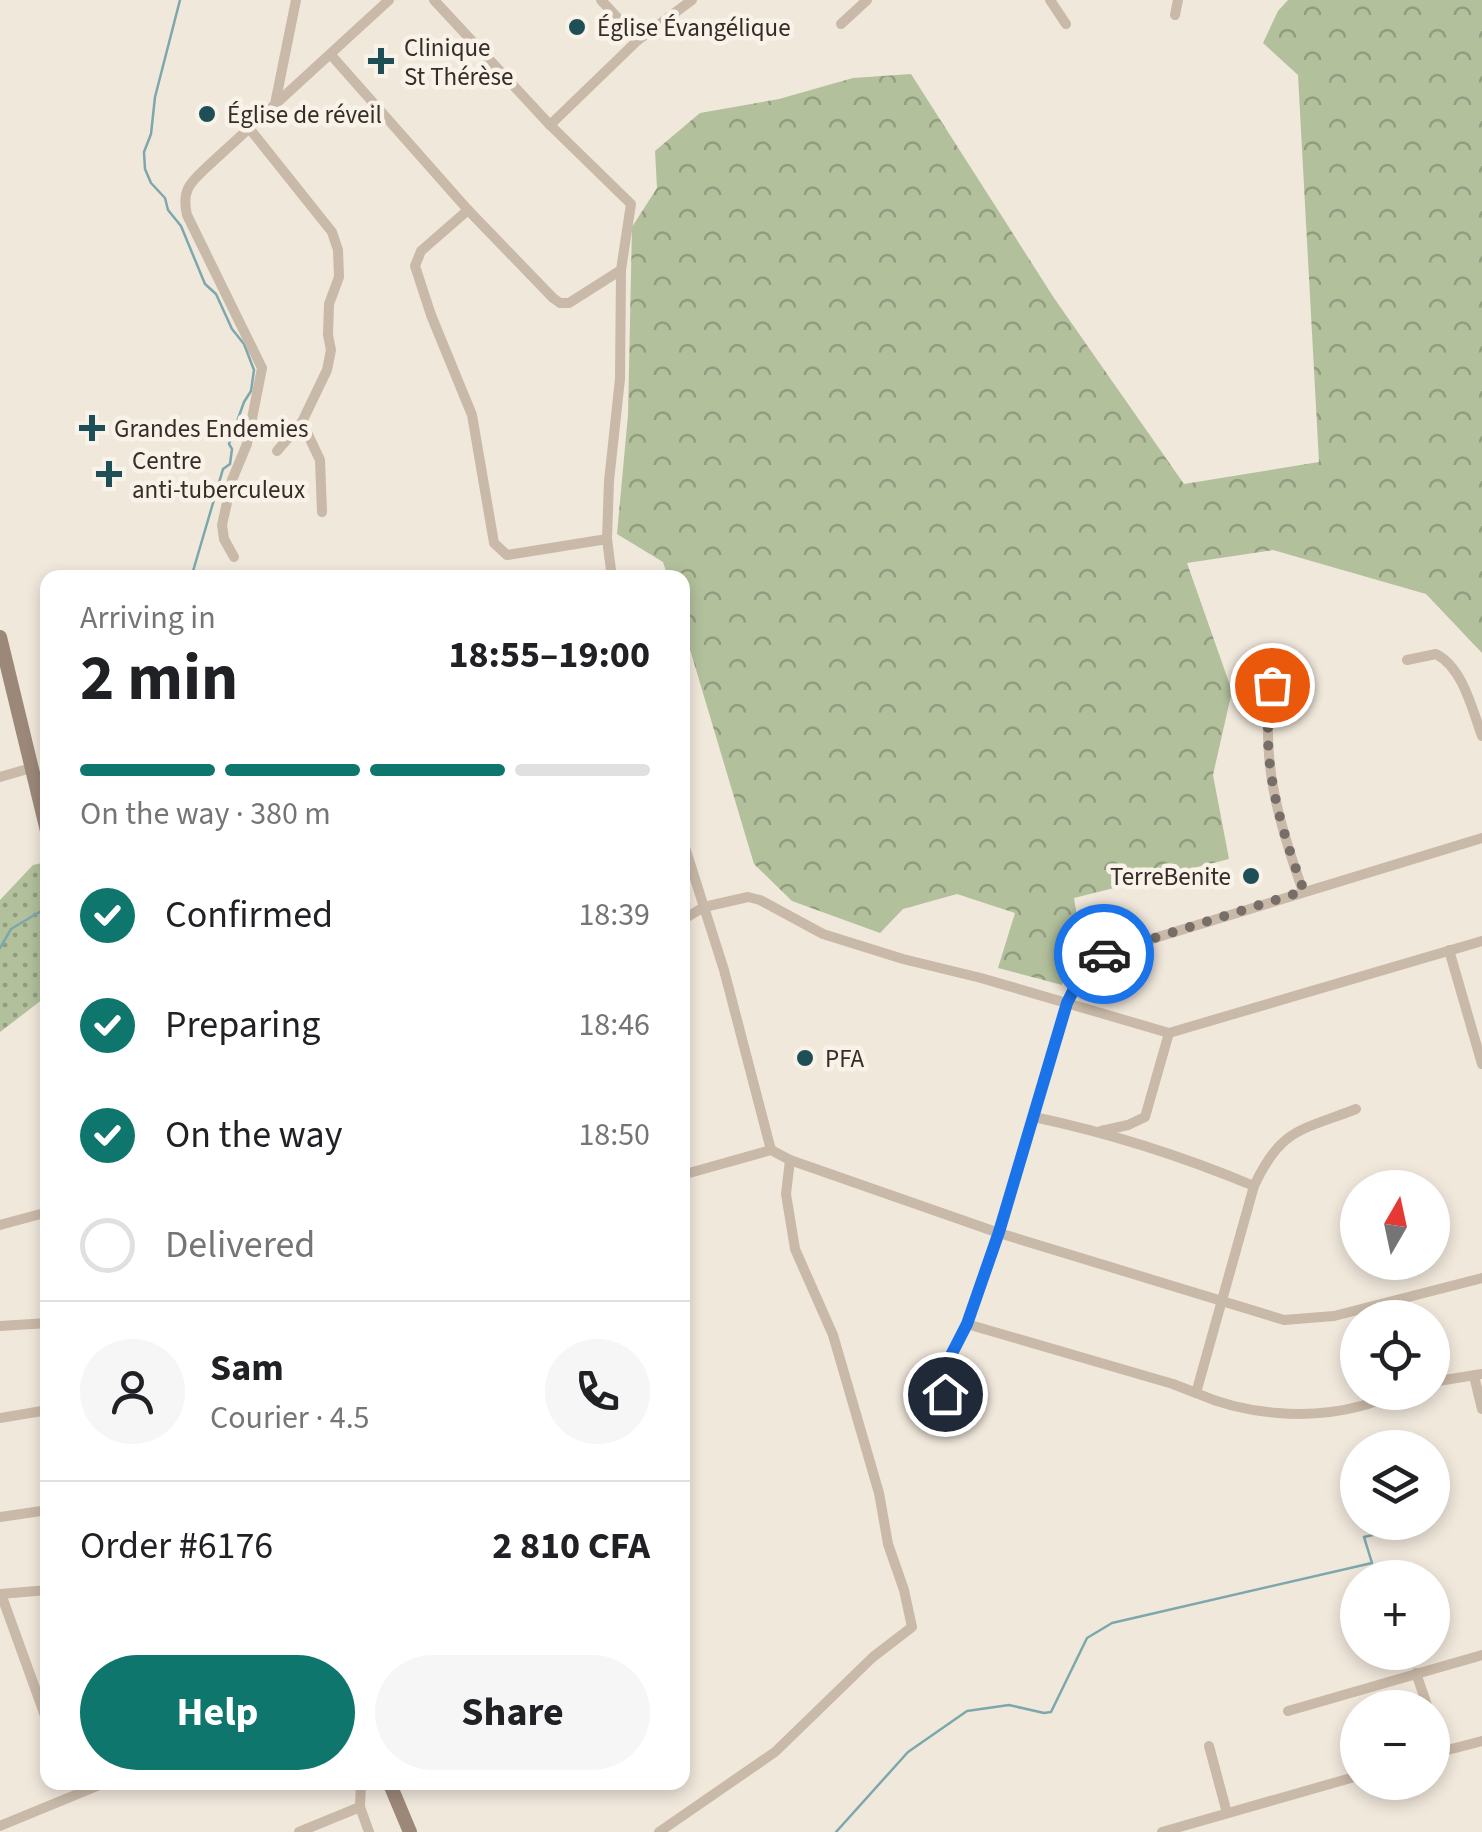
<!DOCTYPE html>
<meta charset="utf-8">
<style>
:root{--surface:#fff;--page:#f6f6f6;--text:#202124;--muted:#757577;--line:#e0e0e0;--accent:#0f766e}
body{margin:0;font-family:"Source Sans 3",sans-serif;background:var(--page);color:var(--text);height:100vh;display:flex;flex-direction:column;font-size:38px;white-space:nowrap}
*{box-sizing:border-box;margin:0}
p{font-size:32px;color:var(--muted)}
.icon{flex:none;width:55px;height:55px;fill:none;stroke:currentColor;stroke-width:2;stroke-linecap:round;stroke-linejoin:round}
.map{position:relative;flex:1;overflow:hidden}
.drawer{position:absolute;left:40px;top:570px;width:650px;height:1220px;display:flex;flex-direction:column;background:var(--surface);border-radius:20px;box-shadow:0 5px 15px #0003}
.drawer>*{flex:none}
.needle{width:65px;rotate:9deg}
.fabs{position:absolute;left:1340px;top:1170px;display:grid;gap:20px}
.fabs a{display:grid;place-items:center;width:110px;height:110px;border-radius:50%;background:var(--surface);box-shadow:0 5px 15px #0003;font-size:50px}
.pin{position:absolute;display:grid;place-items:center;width:85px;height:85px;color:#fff;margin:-42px;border:5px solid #fff;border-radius:50%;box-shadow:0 2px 10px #0007}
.courier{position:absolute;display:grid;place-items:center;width:100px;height:100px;margin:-50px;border:8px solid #1a73e8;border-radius:50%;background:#fff;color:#222;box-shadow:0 2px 12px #0007}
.overview em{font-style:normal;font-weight:700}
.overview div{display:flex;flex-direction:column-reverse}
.overview{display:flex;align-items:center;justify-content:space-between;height:170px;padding:0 40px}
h1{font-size:65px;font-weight:700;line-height:75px}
.bar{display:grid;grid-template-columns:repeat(4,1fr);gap:15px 10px;align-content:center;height:120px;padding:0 40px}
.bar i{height:12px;border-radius:8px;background:var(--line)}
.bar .active{background:var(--accent)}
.bar p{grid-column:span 4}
.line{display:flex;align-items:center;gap:25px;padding:0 40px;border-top:2px solid var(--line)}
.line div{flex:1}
.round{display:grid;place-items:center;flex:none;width:105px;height:105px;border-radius:52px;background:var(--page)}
ol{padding:0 40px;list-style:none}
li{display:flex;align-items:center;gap:30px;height:110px}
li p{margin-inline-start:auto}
li .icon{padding:10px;border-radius:50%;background:var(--accent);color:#fff;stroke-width:4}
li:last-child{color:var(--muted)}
li i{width:55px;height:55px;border:5px solid var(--line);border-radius:50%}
.button{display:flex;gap:20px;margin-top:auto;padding:20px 40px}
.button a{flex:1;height:115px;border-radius:60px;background:var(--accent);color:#fff;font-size:40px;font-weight:700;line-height:115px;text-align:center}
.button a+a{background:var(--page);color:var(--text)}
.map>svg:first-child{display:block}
.grass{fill:url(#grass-dots)}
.forest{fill:url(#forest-crowns)}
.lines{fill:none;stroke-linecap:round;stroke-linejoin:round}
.stream{stroke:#7ca8ad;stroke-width:2.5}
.street{stroke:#c9b9a8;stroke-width:10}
.secondary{stroke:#9c8879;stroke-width:14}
.done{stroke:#776e67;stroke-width:10;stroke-dasharray:0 18}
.route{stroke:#1a73e8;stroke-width:12}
.poi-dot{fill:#1f4f56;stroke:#f9f2e8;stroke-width:4}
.labels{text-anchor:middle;stroke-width:9;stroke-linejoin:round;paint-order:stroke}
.poi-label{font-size:25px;fill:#362d28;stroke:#f9f2e8;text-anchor:start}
</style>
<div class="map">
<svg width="1482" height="1832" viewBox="0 0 1482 1832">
<defs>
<pattern id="grass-dots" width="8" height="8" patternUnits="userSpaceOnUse" patternTransform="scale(2.5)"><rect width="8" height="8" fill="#b2c09c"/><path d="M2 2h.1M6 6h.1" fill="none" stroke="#929c7f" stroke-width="1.8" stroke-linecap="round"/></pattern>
<pattern id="forest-crowns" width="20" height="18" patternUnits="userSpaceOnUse" patternTransform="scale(2.5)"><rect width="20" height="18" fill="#b2c09c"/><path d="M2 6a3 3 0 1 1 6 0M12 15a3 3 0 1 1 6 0" fill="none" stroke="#929c7f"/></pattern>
</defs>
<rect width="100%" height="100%" fill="#f1e8dc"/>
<path class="grass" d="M42 863 48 890 47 996 0 1032V900L33 865Z"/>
<path class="forest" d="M1288 0H1482V653L1426 594 1273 550 1187 563 1232 691 1213 775 1229 859 1074 898 1080 934 1062 985 998 968 1015 913 957 894 903 909 880 933 792 901 754 864 683 626 682 578 668 577 663 562 617 534 628 415 632 227 657 188 655 151 700 113 779 99 853 78 911 74 1054 298 1184 484 1319 462 1298 75 1263 43 1278 11Z"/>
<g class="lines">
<g class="stream">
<path d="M180 0 155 97 151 134 144 152 145 169 151 183 165 198 168 210 181 226 205 284 216 294 232 329 244 344 254 370 251 391 244 402 229 444 232 449 230 464 223 469 191 578"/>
<path d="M0 948 11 929 48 907"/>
<path d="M836 1832 908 1752 967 1711 1009 1705 1044 1713 1051 1712 1087 1638 1112 1623 1372 1563 1364 1537 1413 1526"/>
</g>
<g class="street">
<path d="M434 0 550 125 631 204 621 270 620 379 609 481 607 539 612 578"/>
<path d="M601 0 638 40"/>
<path d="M1050 0 1066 24"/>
<path d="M1175 15 1178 0"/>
<path d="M841 24 867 0"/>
<path d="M331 55 468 210 553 298 560 303H569L621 270"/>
<path d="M275 104 296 0"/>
<path d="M550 125 638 40 692 0"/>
<path d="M249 128 332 232 338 250 339 277 329 304 328 335 331 350 327 370 302 422 277 451"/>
<path d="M468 210 421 251 415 266 431 315 472 415 494 543 507 555 607 539"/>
<path d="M302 422 320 460 322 512"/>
<path d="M234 557 224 539 222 525 232 480 247 444 262 368 187 215C181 189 191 182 209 165L389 0"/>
<path d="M1407 660 1436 654C1463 668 1472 709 1482 736"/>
<path d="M1272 685C1259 757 1279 824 1303 891"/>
<path d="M0 777 31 768"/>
<path d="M682 838 724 970 771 1150"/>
<path d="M682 920 704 907 748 897 760 900 823 934 903 959 981 978 1169 1033 1482 941"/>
<path d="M1449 950 1482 1064"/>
<path d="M1034 1117C1110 1133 1182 1156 1254 1186"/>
<path d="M1101 1131 1128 1125 1145 1117 1169 1033"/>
<path d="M682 1175 771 1150 790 1160 999 1233 1284 1320 1334 1316 1482 1278"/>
<path d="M0 1225 48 1212"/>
<path d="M967 1324 1173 1384 1196 1393 1254 1186C1281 1128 1300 1131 1356 1109"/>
<path d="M0 1326 48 1323"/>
<path d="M1474 1376 1482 1409"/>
<path d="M1432 1382 1482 1374"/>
<path d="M1196 1393C1245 1415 1309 1420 1361 1406 1374 1403 1387 1397 1399 1392"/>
<path d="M945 1394 947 1365 967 1324 999 1233 1067 1003 1085 967 1099 955 1482 838"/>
<path d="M0 1418 48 1410"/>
<path d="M0 1517 48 1510"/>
<path d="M0 1594 48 1590"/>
<path d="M1 1594 48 1724"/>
<path d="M1416 1673 1428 1708"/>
<path d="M1288 1711 1482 1655"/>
<path d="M1432 1721 1443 1752"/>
<path d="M1209 1746 1227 1813"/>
<path d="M1432 1754 1482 1741"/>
<path d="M360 1807 369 1832"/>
<path d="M0 1826 107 1782"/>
<path d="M299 1832 360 1807 361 1782"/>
<path d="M659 1832 775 1752 873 1657 912 1627 904 1590 888 1544 879 1493 833 1335 795 1249 786 1194 790 1160"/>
<path d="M1162 1832 1358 1776"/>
</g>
<g class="secondary">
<path d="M0 637 48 835"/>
<path d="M389 1782 410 1832"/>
</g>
</g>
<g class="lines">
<path class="done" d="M1104 954 1304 891C1279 824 1259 757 1272 685"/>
<path class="route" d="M945 1394 946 1365 967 1324 999 1232 1067 1003 1085 967 1104 954"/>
</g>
<g class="poi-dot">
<circle cx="577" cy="27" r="10"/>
<path d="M376 46h10v10h10v10h-10v10h-10v-10h-10v-10h10z"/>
<circle cx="207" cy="114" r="10"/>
<path d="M87 413h10v10h10v10h-10v10h-10v-10h-10v-10h10z"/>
<path d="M104 459h10v10h10v10h-10v10h-10v-10h-10v-10h10z"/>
<circle cx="1251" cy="876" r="10"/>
<circle cx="805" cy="1058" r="10"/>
</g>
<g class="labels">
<g class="poi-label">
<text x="597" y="36">Église Évangélique</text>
<text x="404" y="56">Clinique<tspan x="404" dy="29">St Thérèse</tspan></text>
<text x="227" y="123">Église de réveil</text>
<text x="114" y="437">Grandes Endemies</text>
<text x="132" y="469">Centre<tspan x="132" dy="29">anti-tuberculeux</tspan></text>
<text x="1231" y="885" text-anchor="end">TerreBenite</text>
<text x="825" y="1067">PFA</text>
</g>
</g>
</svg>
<div class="fabs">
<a><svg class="needle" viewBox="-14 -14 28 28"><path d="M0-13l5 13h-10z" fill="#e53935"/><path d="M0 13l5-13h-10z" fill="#757577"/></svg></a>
<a><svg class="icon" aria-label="locate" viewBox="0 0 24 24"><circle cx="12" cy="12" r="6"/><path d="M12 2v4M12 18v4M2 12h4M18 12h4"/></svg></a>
<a><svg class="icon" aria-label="layers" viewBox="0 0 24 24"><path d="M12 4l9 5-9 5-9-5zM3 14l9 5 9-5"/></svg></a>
<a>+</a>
<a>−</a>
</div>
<div class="pin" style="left:1272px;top:685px;background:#ea580c"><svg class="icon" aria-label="bag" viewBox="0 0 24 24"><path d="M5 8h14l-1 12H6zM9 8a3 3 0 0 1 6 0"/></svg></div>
<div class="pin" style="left:945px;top:1394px;background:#1f2937"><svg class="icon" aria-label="home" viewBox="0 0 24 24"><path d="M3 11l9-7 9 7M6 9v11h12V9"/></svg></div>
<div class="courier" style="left:1104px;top:954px"><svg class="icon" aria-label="car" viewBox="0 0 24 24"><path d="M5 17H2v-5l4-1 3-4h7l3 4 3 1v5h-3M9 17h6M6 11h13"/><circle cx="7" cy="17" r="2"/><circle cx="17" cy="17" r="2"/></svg></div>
<section class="drawer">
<div class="overview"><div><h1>2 min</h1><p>Arriving in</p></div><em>18:55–19:00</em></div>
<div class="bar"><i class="active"></i><i class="active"></i><i class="active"></i><i></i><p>On the way · 380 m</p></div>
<ol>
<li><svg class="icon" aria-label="check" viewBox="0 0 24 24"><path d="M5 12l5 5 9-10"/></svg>Confirmed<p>18:39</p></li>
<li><svg class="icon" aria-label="check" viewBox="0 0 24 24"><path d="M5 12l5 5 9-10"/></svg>Preparing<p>18:46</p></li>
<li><svg class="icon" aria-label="check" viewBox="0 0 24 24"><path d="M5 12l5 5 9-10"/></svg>On the way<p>18:50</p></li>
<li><i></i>Delivered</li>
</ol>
<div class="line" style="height:180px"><a class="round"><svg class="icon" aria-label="person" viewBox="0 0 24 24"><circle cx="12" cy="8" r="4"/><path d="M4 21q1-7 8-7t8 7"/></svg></a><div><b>Sam</b><p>Courier · 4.5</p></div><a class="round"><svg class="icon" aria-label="phone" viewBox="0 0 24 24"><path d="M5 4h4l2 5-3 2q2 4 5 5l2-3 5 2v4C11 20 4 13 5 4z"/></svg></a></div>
<div class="line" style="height:130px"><div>Order #6176</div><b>2 810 CFA</b></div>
<div class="button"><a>Help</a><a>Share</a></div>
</section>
</div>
